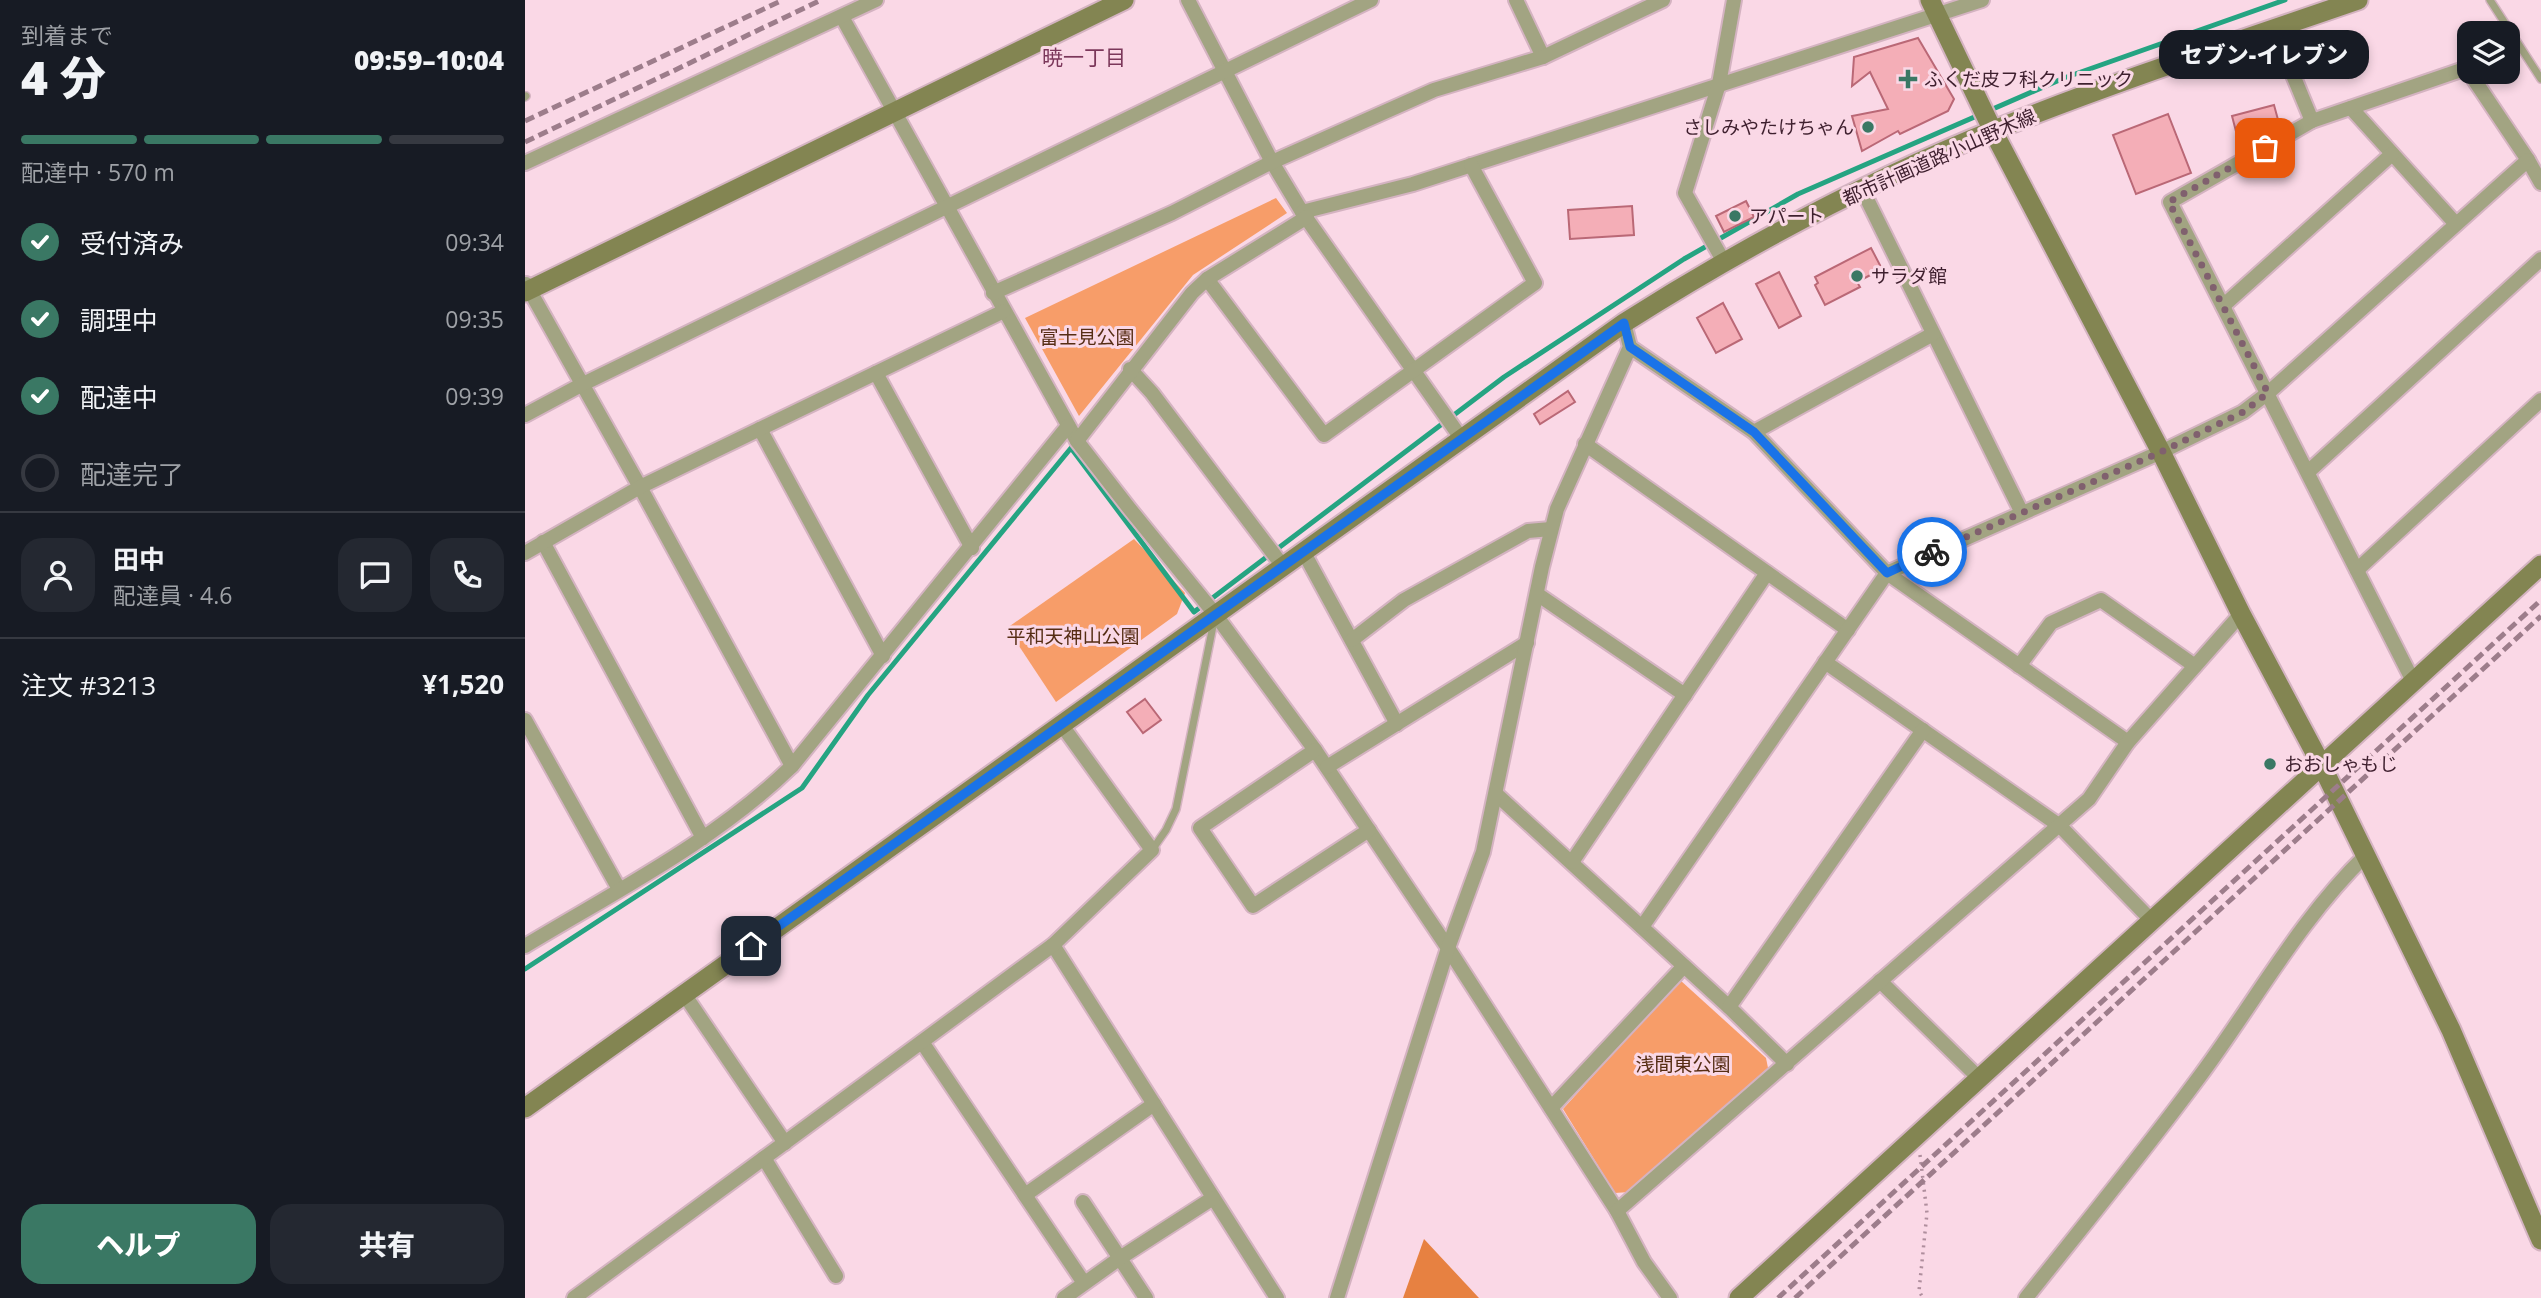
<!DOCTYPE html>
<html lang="ja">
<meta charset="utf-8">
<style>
:root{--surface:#171b24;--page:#242831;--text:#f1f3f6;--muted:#9ea1a6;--line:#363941;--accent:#3a7864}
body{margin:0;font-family:"Open Sans","Noto Sans JP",sans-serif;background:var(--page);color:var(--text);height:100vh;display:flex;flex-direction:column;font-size:26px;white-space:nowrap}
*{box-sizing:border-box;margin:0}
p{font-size:23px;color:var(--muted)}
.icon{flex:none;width:38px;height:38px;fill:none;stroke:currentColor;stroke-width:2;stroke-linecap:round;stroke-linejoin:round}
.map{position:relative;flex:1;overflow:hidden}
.drawer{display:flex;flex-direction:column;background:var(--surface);width:525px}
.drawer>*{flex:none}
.controls{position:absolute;left:1932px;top:21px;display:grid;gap:14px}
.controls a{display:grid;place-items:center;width:63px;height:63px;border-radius:14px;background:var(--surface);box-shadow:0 4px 10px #0003;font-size:35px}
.pin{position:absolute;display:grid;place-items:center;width:60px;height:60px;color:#fff;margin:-30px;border-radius:14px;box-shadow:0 4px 10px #0006}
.courier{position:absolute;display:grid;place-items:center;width:70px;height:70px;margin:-35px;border:5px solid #1a73e8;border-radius:50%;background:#fff;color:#222;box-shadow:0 2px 9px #0007}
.bubble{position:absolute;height:49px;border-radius:21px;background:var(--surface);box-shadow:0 4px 10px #0003;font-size:23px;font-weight:800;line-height:49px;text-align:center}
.summary em{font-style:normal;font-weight:800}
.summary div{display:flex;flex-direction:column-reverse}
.summary{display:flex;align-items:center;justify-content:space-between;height:119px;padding:0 21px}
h1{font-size:46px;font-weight:800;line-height:52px}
.bar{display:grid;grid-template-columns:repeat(4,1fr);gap:10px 7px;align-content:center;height:84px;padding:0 21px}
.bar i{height:9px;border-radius:5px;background:var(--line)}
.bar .on{background:var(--accent)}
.bar p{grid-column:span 4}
.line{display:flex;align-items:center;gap:18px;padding:0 21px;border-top:2px solid var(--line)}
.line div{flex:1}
.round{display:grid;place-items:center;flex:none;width:74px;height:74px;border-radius:21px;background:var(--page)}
ol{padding:0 21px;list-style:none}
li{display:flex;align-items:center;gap:21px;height:77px}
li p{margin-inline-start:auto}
li .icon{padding:7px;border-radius:50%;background:var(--accent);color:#fff;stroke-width:4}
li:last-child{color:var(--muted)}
li i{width:38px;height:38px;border:4px solid var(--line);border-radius:50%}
.button{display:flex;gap:14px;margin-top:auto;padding:14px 21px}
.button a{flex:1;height:80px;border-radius:21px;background:var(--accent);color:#fff;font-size:28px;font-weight:800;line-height:80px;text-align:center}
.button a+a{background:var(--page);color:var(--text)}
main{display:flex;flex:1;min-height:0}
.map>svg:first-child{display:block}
.green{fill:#f79d69}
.forest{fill:#e78141}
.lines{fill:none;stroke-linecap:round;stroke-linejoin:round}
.stream{stroke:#25a482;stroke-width:5}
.building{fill:#f4aeb7;stroke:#ba6876;stroke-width:2}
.lane-casing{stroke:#d4b3c1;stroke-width:10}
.street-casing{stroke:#d4b3c1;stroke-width:18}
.secondary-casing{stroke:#d4b3c1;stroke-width:23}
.path{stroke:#af8e9d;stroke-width:3.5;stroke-dasharray:2 5;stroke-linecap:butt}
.lane{stroke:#a2a482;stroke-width:7}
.street{stroke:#a2a482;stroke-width:14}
.secondary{stroke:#838552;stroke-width:19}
.rail{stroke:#9d7d8b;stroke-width:5;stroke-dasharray:10 5;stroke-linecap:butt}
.done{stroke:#80606e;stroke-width:7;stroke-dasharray:0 12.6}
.route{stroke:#1a73e8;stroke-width:9}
.poi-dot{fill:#3a7864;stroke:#fad8e6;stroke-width:2.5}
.labels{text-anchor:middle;stroke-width:6;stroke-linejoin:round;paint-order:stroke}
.poi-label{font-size:19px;fill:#3e1f2e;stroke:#fad8e6;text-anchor:start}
.street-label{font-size:19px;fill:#3e1f2e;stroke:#fad8e6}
.park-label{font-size:19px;fill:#562d14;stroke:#fad8e6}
.neighbourhood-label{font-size:21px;fill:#7b375a;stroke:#fad8e6}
</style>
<main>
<section class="drawer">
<div class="summary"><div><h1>4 分</h1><p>到着まで</p></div><em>09:59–10:04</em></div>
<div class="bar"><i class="on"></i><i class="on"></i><i class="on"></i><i></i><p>配達中 · 570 m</p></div>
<ol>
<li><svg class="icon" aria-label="check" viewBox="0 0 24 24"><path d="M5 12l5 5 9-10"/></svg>受付済み<p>09:34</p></li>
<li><svg class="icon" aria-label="check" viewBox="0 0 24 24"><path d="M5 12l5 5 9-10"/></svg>調理中<p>09:35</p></li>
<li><svg class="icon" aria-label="check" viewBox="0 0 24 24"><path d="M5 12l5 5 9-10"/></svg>配達中<p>09:39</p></li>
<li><i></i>配達完了</li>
</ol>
<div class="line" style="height:126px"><a class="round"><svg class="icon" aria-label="person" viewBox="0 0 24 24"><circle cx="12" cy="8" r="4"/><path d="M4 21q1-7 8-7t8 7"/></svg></a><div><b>田中</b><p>配達員 · 4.6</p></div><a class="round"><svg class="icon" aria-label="chat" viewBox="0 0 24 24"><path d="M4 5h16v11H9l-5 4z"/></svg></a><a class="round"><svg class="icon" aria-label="phone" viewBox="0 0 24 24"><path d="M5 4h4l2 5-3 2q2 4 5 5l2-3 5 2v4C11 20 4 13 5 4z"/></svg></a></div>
<div class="line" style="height:91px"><div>注文 #3213</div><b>¥1,520</b></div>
<div class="button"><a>ヘルプ</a><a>共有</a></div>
</section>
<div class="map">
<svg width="2016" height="1298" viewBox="0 0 2016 1298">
<rect width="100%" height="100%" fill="#fad8e6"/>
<g class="green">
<path d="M751 198 762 213 668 275 554 416 500 318Z"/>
<path d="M609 539 660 593 652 614 531 702 482 628Z"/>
<path d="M1155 980 1241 1058 1243 1068 1104 1192 1090 1193 1038 1109Z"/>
</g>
<path class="forest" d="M899 1239 954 1298H878Z"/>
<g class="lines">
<path class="stream" d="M0 969 277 788 343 695 546 448 669 612 979 377 1159 259 1273 194 1539 78 1760 0"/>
</g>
<g class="building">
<path d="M1393 38 1429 99 1423 111 1375 134 1373 131 1337 151 1327 116 1363 109 1345 72 1327 86 1329 57Z"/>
<path d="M1749 105 1755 127 1713 139 1707 116Z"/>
<path d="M1643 114 1666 173 1611 194 1588 135Z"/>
<path d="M1221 201 1229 217 1199 232 1191 216Z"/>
<path d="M1107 206 1109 235 1045 239 1043 210Z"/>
<path d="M1346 248 1357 269 1332 282 1335 287 1300 305 1290 285 1293 283 1290 277Z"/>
<path d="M1254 272 1276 316 1254 328 1231 284Z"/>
<path d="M1198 303 1217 339 1191 353 1172 318Z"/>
<path d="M1043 391 1050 402 1015 424 1009 414Z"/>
<path d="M620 699 636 720 618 733 602 712Z"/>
</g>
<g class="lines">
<defs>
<g id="lane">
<path d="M1965 0 2016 79"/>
<path d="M0 97 1 96"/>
<path d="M627 850 641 830 651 809 689 621"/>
</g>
<g id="street">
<path d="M663 0 747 162 777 212 936 438"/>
<path d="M991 0 1018 57"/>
<path d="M317 17 552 441 604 508 690 614 790 750 923 948 1092 1211 1119 1262 1145 1298"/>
<path d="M1749 29 1787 121"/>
<path d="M1944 72 2003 160 2016 183"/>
<path d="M1826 108 1931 224"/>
<path d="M0 163 351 0"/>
<path d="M1337 189 1497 513"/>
<path d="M777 212 888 184 1457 0"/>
<path d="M1199 262 1160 193 1194 84 1209 0"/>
<path d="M682 279 799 435 1010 283 946 165"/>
<path d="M1 284 115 487 267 766"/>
<path d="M468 293 647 213 747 162 909 90 1018 57 1138 0"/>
<path d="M1698 306 1867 154"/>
<path d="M1105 347 1229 432 1362 573 1603 742"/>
<path d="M605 369 627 393 757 565"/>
<path d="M351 373 447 548"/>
<path d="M0 415 56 385 846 0"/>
<path d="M235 429 358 656"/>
<path d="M1229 432 1408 334"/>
<path d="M552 441 667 293 682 279 782 217"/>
<path d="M1060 444 1323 630"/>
<path d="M1783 472 2016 259"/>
<path d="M18 542 178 838"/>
<path d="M778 551 872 724"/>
<path d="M0 553 115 487 479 311"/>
<path d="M1832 570 2016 400"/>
<path d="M1012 594 1160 695"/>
<path d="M827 640 879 600 1003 531 1026 529"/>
<path d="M1300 662 1535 826 1627 921"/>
<path d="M1494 666 1526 623 1576 600 1670 666"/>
<path d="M1889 683 1645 202 1787 121 1942 68 1944 71"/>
<path d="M0 720 94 889"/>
<path d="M790 750 675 828 728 906 844 830"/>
<path d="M802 767 1002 643"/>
<path d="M971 794 1204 1007 1262 1064"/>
<path d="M1047 862 1242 573"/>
<path d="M1117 927 1362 573 1636 452 1718 412 1743 393 2003 160"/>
<path d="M528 945 752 1298"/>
<path d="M0 946C91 891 190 841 267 766L543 426"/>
<path d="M1355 981 1454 1078"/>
<path d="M159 994 260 1143"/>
<path d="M1204 1007 1398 730"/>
<path d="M397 1042 559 1283"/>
<path d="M1026 1108 1159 966"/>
<path d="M239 1158 311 1276"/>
<path d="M500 1195 629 1104"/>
<path d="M558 1202 621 1298"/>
<path d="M1092 1211 1564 799 1603 742 1716 614"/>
<path d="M49 1298 528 945 627 850 536 724"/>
<path d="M539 1298 595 1258 688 1198"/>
<path d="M812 1298 923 948 958 852 1017 567 1032 509 1105 347 1099 323"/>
<path d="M1501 1298C1559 1225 1619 1152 1675 1076 1730 1002 1774 920 1841 855"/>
</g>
<g id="secondary">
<path d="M1405 0 1468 131 1636 452 1716 614 1797 766 1926 1030 2016 1240"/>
<path d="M0 292 599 0"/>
<path d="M0 1108 1099 323C1217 248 1340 182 1469 130 1589 82 1711 42 1833 0"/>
<path d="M1214 1298 2016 565"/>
</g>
</defs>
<use href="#lane" class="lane-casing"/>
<use href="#street" class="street-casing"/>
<use href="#secondary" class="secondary-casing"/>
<path class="path" d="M1395 1155 1402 1213 1394 1291 1398 1298"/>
<use href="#lane" class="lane"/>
<use href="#street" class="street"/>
<use href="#secondary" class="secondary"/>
<g class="rail">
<path d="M0 121 258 0"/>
<path d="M0 142 296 0"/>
<path d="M1253 1298 2016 600"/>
<path d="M1270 1298 2016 616"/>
</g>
</g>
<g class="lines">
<path class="done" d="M1407 552 1636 452 1718 412 1743 393 1644 202 1740 148"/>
<path class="route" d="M226 946 1099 323 1105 347 1229 432 1362 573 1407 552"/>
</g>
<g class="poi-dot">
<path d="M1379.5 68.5h7v7h7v7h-7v7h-7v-7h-7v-7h7z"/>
<circle cx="1343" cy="127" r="7"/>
<circle cx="1210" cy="216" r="7"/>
<circle cx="1332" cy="276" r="7"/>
<circle cx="1745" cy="764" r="7"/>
</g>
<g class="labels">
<g class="poi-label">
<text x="1399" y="86">ふくだ皮フ科クリニック</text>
<text x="1329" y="134" text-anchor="end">さしみやたけちゃん</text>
<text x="1224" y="223">アパート</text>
<text x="1346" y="283">サラダ館</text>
<text x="1759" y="771">おおしゃもじ</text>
</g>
<g class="street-label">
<text transform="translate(1414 157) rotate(-24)" y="7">都市計画道路小山野木線</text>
</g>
<g class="park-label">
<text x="562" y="344">富士見公園</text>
<text x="548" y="643">平和天神山公園</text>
<text x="1158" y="1071">浅間東公園</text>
</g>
<g class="neighbourhood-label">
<text x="559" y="65">暁一丁目</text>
</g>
</g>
</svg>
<div class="controls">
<a><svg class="icon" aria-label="layers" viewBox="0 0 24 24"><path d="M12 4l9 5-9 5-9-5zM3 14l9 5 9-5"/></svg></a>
</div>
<div class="pin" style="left:1740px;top:148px;background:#ea580c"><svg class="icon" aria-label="bag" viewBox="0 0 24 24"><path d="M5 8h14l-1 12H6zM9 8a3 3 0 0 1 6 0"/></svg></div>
<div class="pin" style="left:226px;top:946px;background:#1f2937"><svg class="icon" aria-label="home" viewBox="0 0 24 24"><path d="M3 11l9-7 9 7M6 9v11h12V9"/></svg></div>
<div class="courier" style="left:1407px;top:552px"><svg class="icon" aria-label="bike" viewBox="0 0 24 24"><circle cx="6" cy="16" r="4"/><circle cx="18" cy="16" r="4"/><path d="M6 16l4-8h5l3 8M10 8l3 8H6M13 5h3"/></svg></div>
<div class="bubble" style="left:1634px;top:30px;width:210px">セブン-イレブン</div>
</div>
</main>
